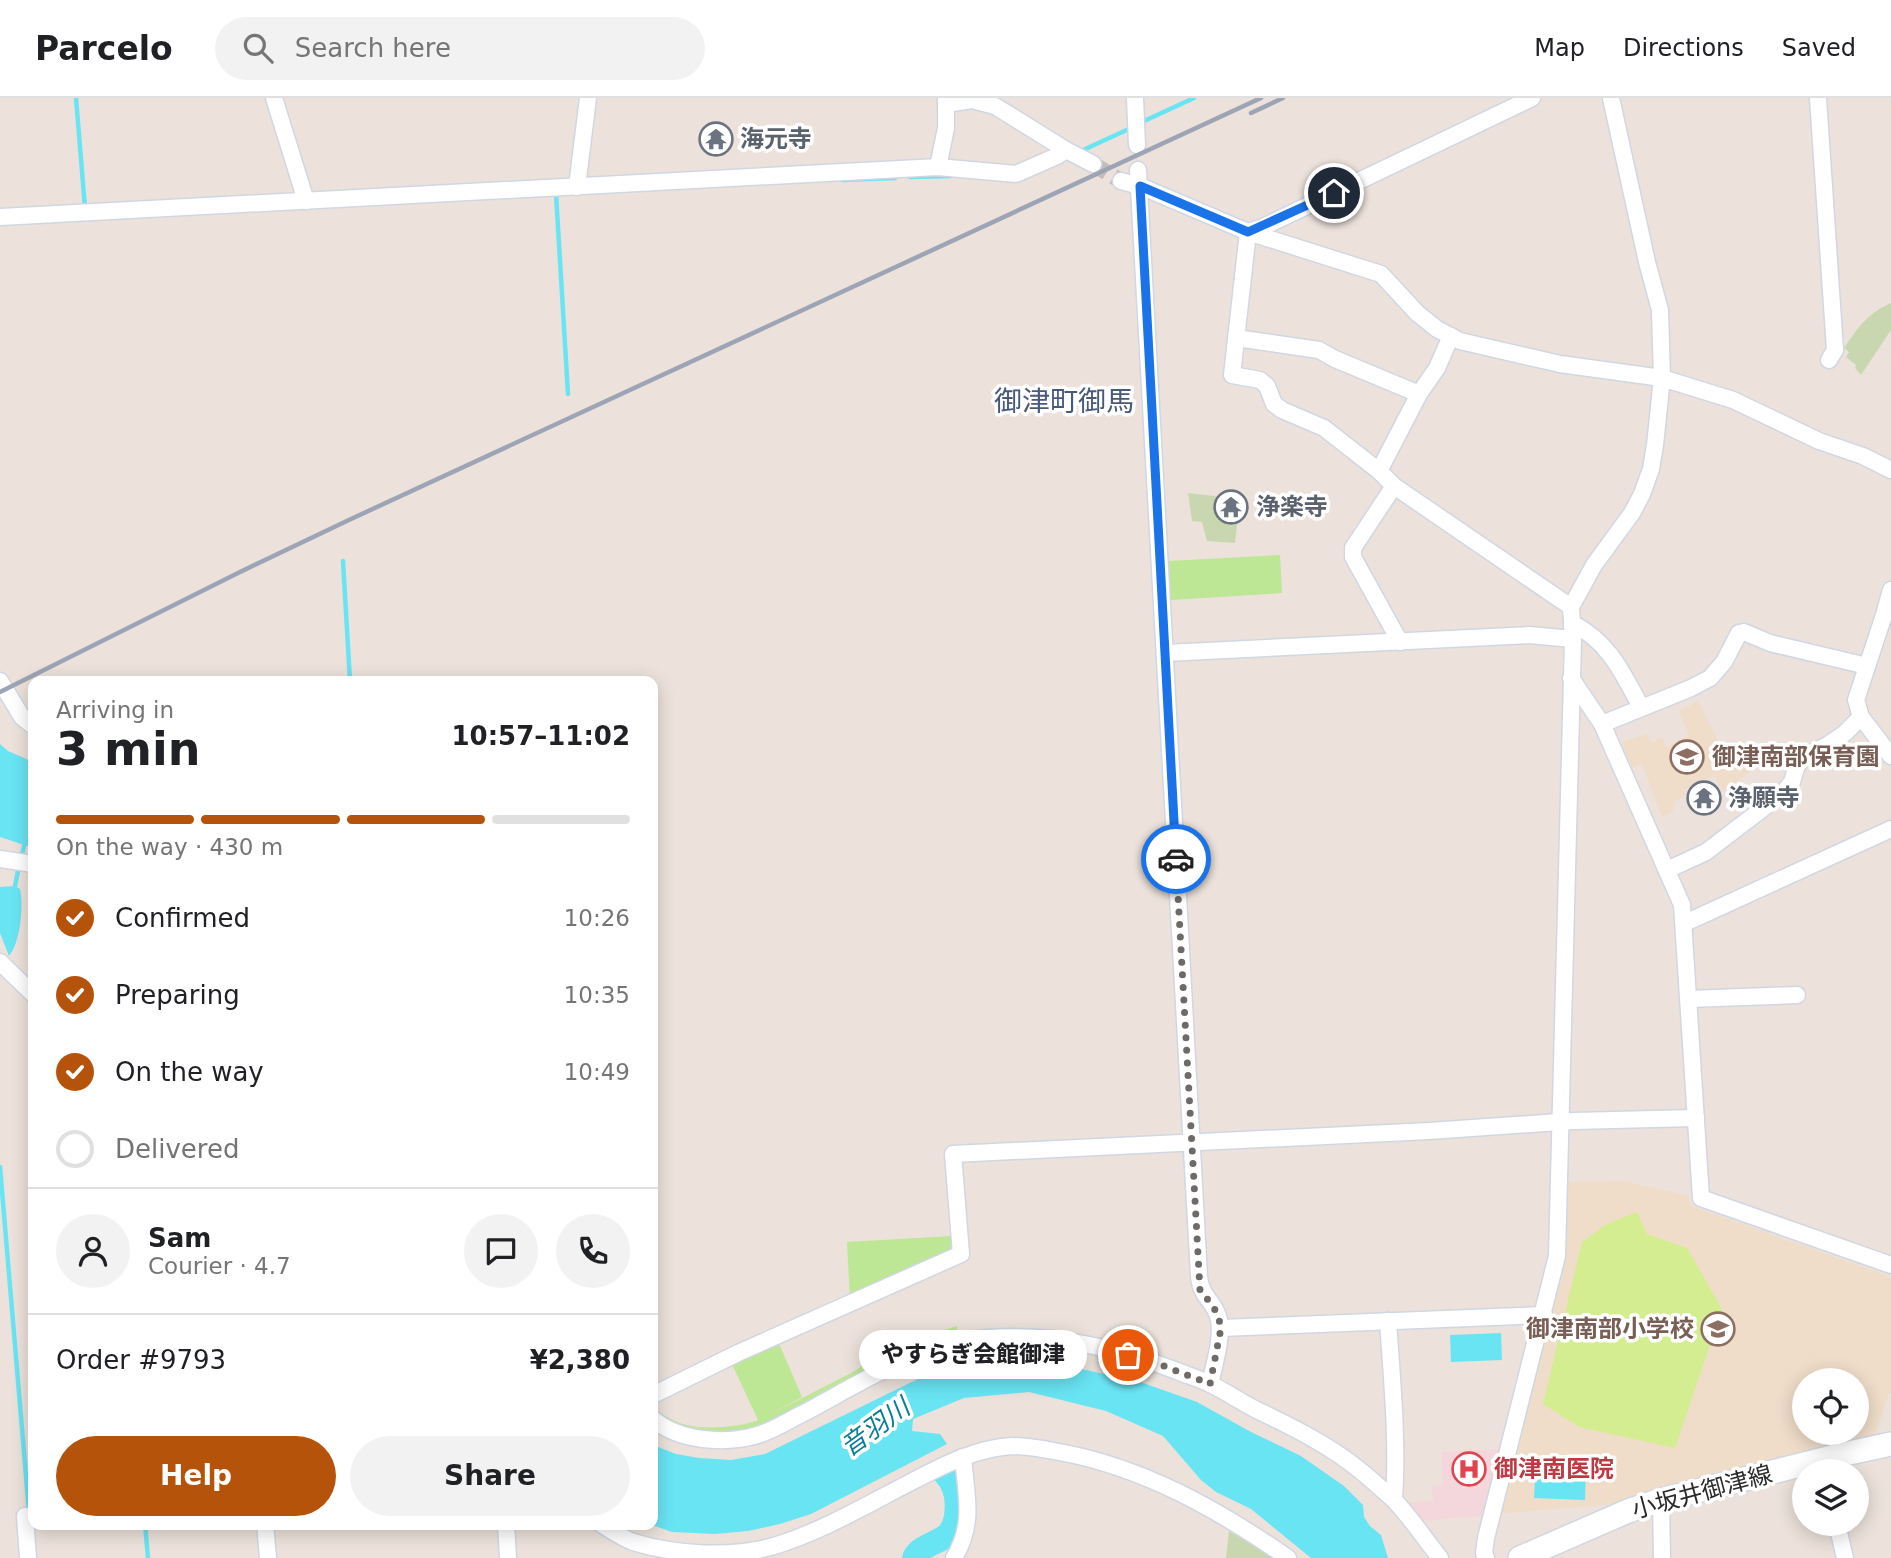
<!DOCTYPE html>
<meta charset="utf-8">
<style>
:root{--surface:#fff;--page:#f2f2f2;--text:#202124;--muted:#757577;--line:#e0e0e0;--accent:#b45309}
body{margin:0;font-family:"DejaVu Sans","Noto Sans JP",sans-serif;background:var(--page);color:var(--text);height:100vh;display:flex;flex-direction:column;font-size:26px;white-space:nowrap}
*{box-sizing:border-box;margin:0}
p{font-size:23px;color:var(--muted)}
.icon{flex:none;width:38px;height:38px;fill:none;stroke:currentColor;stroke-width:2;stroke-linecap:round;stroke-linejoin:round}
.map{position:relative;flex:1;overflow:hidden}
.sheet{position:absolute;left:28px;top:578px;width:630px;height:854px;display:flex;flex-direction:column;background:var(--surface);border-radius:14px;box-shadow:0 4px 18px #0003}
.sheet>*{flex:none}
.controls{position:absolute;left:1792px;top:1270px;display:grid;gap:14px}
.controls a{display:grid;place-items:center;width:77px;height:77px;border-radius:50%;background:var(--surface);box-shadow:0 4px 18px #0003;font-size:35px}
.pin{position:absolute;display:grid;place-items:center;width:60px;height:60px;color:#fff;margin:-30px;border:4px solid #fff;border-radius:50%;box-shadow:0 2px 7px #0007}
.courier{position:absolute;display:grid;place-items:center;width:70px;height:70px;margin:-35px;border:5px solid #1a73e8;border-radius:50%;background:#fff;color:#222;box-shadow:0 2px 9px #0007}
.bubble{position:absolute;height:49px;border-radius:24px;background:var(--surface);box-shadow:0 4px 18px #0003;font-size:23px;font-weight:800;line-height:49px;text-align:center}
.overview em{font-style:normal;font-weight:800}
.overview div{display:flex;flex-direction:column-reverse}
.overview{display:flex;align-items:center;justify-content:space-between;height:119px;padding:0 28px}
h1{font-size:46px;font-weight:800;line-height:52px}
.bar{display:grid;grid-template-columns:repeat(4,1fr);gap:10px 7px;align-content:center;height:84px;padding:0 28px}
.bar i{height:9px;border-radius:5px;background:var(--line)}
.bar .current{background:var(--accent)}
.bar p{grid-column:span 4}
.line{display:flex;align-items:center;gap:18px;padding:0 28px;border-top:2px solid var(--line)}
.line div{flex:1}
.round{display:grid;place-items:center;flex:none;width:74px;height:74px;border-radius:37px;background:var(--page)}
ol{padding:0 28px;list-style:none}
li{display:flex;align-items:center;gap:21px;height:77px}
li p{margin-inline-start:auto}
li .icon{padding:7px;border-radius:50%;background:var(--accent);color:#fff;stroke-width:4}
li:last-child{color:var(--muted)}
li i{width:38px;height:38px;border:4px solid var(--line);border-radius:50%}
.action{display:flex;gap:14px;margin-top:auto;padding:14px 28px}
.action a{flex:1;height:80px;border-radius:42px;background:var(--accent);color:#fff;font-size:28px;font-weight:800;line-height:80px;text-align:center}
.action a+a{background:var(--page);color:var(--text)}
header{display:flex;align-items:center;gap:42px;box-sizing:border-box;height:98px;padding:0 35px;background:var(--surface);border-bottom:2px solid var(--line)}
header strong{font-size:33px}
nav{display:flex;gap:38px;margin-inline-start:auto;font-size:24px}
.search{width:490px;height:63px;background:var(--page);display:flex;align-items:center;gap:18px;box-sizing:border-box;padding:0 24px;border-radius:38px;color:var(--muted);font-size:26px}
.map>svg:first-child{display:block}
.education{fill:#efddc9;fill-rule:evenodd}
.medical{fill:#f4d7dd}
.green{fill:#bde695}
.cemetery{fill:#c9d7b1}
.pitch{fill:#d4ed90}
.water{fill:#69e4f3}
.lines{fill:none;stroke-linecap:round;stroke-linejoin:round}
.stream{stroke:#69e4f3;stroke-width:4.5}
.river{stroke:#69e4f3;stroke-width:24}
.street-tunnel{stroke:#c5bdb8;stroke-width:16;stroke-dasharray:16 8;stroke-linecap:butt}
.street-casing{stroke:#d0d7e3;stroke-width:19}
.secondary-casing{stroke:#d0d7e3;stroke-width:26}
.street{stroke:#fff;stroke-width:16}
.secondary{stroke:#fff;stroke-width:23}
.rail{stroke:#9da4b5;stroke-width:4.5}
.done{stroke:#6e6a68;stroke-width:7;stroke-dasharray:0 12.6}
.route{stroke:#1a73e8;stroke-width:9}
.labels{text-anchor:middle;stroke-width:7;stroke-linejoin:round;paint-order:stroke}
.worship-label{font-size:24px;font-weight:bold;fill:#5b616d;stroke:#fff;text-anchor:start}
.education-label{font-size:24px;font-weight:bold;fill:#785e54;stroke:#fff;text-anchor:start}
.health-label{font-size:24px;font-weight:bold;fill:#be3a42;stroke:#fff;text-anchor:start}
.street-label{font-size:24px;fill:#2a2a2a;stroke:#fff}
.water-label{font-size:26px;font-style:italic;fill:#087d98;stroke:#fff}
.quarter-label{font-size:28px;fill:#48597c;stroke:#fff}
</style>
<header>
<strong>Parcelo</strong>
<div class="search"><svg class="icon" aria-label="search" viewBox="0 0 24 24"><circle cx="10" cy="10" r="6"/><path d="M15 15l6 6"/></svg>Search here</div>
<nav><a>Map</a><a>Directions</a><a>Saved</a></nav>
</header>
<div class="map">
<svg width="1891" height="1460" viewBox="0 0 1891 1460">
<rect width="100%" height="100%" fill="#ece2db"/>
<g class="education">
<path d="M1698 603 1723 653 1740 646 1754 672 1722 693 1715 677 1685 691 1687 697 1674 704 1673 713 1662 719 1642 666 1632 670 1621 644 1647 636 1651 645 1662 639 1667 649 1689 637 1679 613Z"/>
<path d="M1624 1083 1690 1098 1691 1108 1891 1179V1295L1889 1296 1873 1342 1677 1385 1615 1406 1498 1416 1566 1084ZM1804 1283H1857V1335H1804Z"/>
</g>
<path class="medical" d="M1502 1351 1485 1418 1420 1423 1408 1404 1433 1403 1432 1388 1443 1387 1441 1354Z"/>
<g class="green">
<path d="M1280 457 1282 495 1171 502 1169 463Z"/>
<path d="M952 1138 953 1154 850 1201 847 1144Z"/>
<path d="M957 1228V1236L911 1252 767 1326C720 1339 695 1341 653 1314V1309C663 1317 674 1324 687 1327 706 1332 741 1329 758 1322L731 1264 777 1241 802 1299 769 1317 853 1274 884 1253 901 1246Z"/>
</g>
<g class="cemetery">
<path d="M1891 205V232L1861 277 1855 270 1856 267 1846 259 1849 254 1844 250C1858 229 1868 215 1891 205Z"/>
<path d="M1188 395 1240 401 1235 445 1207 443 1202 424 1192 423Z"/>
<path d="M1229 1433 1275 1460H1226Z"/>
</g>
<path class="pitch" d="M1637 1114 1647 1136 1687 1150 1722 1211 1675 1350 1579 1329 1543 1306 1582 1144 1605 1127Z"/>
<g class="water">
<path d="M0 646 8 653 33 664V750L0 739Z"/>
<path d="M15 788 20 791C24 808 20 845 9 858L0 835V789Z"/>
<path d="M1501 1235 1502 1262 1451 1264 1450 1237Z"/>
<path d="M1038 1261 1143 1285 1197 1304 1251 1334 1301 1358 1344 1388 1363 1407 1364 1419 1370 1428 1381 1437 1388 1460H1311L1251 1411 1216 1394 1201 1382 1163 1338 1106 1313 1029 1294 964 1300 913 1321 912 1333 940 1336 947 1346 811 1416 780 1426 748 1433 715 1436 672 1434 649 1426H653V1347L676 1356 699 1360 731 1362 765 1356 932 1274 956 1267Z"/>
<path d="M1536 1361 1586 1363 1585 1402 1534 1400Z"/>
</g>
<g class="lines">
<g class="stream">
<path d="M76 0 85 110"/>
<path d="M1142 24 1194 0"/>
<path d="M1081 53 1131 30"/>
<path d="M910 79 951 78"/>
<path d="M842 82 895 80"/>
<path d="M556 96 568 296"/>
<path d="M343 463 350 583"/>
<path d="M22 757 24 748"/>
<path d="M15 788 18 773"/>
<path d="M0 1069 29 1414"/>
<path d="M145 1426 148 1460"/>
</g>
<path class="river" d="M914 1460C920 1448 935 1446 946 1438 959 1428 959 1400 952 1386 950 1381 945 1376 942 1372"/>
<path class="street-tunnel" d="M1093 66 1121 83"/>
<defs>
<g id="street">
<path d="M274 0 306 103"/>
<path d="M946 0V6L972 2 995 8 1066 52 1093 66"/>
<path d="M1135 0 1137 47"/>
<path d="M1818 0 1835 252 1829 262"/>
<path d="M938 69 946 30V6"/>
<path d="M1138 72 1199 1178C1201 1200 1212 1200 1218 1218 1224 1236 1214 1267 1210 1286"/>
<path d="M1121 83 1140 88 1248 134 1381 176 1417 215 1437 231 1460 243 1560 266 1662 280 1733 302 1819 343 1863 358 1891 372"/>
<path d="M577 89 588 0"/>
<path d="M0 119 938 69 1016 76 1057 58 1066 52"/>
<path d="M1248 134 1232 277 1260 282 1267 288 1274 306 1282 312 1324 330 1379 373 1394 388 1571 509"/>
<path d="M1248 134 1263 129 1532 0"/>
<path d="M1236 240 1319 252 1335 261 1419 296"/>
<path d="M1379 373 1419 296 1437 270 1451 238"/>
<path d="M1394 388 1353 450V459L1400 544"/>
<path d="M1891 492 1884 517 1856 602 1861 619 1891 658"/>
<path d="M1572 525C1609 544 1622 574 1641 609"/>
<path d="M1166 555 1529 537 1573 541"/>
<path d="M1571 580 1602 626 1682 807 1701 1100 1891 1167"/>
<path d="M0 583 22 619 33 628"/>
<path d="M1602 626 1691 590 1710 580 1724 564 1739 535 1744 534 1770 545 1867 568"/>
<path d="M0 761 33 766"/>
<path d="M1667 772 1706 754 1783 695 1792 684 1796 670 1803 659 1826 648 1845 635 1861 619"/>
<path d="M1685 825 1891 731"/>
<path d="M0 864 33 896"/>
<path d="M1689 901 1797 897"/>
<path d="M1388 1223C1392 1282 1398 1343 1394 1402"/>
<path d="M1221 1230 1544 1217"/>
<path d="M653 1297 738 1255 961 1156 953 1056 1429 1033 1573 1023 1696 1020"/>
<path d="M653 1321C678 1343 723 1346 754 1338 771 1334 787 1323 802 1316 851 1290 911 1252 965 1243 1037 1231 1111 1248 1177 1273 1189 1278 1201 1281 1212 1287 1229 1295 1245 1307 1263 1315 1298 1332 1332 1349 1362 1374 1373 1383 1384 1393 1394 1402 1411 1420 1425 1441 1440 1460"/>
<path d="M1661 1402 1662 1460"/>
<path d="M25 1418 28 1460"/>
<path d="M265 1426 268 1460"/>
<path d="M506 1426 508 1460"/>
<path d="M601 1426C611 1432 622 1440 633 1444 676 1457 731 1460 774 1448 823 1433 868 1406 913 1383 944 1367 976 1350 1012 1348 1028 1348 1043 1351 1059 1354 1143 1369 1219 1412 1288 1460"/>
<path d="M1837 1426 1845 1460"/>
<path d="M954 1460C975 1425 966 1397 963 1359"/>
<path d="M1486 1460 1484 1455 1486 1440 1557 1158 1573 541 1571 509 1594 467 1632 415 1642 396 1651 371 1655 347 1662 280 1660 212 1647 164 1611 0"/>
</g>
<path id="secondary" d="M1520 1460 1628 1413 1661 1402 1840 1357 1891 1346"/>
</defs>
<use href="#street" class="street-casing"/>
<use href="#secondary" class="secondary-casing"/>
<use href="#street" class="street"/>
<use href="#secondary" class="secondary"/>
<g class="rail">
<path d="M1251 15 1283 0"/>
<path d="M0 594 240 474 351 421 1261 0"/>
</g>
</g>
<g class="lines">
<path class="done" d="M1128 1257 1151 1263 1210 1286 1221 1230 1218 1217 1212 1207 1200 1192 1176 761"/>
<path class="route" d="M1176 761 1140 88 1248 134 1334 95"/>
</g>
<defs>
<symbol id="temple-ring" viewBox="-11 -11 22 22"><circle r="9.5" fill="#fff" stroke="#6b7280" stroke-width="1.5"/><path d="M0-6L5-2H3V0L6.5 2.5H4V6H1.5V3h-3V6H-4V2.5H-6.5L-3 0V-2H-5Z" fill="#6b7280"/></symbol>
<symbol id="school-ring" viewBox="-11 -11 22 22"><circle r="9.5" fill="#fff" stroke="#8d6e63" stroke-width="1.5"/><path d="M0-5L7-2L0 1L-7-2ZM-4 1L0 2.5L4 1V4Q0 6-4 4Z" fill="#8d6e63"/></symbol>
<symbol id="hospital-ring" viewBox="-11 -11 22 22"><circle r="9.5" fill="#fff" stroke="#e0444e" stroke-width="1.5"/><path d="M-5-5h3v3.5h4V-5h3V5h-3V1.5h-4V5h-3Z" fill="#e0444e"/></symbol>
</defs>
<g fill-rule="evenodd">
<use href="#temple-ring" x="697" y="22" width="38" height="38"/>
<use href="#temple-ring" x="1212" y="390" width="38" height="38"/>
<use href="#school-ring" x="1668" y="640" width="38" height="38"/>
<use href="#temple-ring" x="1685" y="681" width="38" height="38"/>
<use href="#school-ring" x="1699" y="1212" width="38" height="38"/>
<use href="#hospital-ring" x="1450" y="1352" width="38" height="38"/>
</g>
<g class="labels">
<g class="worship-label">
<text x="740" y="49">海元寺</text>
<text x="1256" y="417">浄楽寺</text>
<text x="1728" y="708">浄願寺</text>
</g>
<g class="education-label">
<text x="1712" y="667">御津南部保育園</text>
<text x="1694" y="1239" text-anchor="end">御津南部小学校</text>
</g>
<g class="health-label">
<text x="1494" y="1379">御津南医院</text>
</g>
<g class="street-label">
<text transform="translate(1702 1394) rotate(-15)" y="8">小坂井御津線</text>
</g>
<g class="water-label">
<text transform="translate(875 1329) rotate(-36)" y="9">音羽川</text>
</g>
<g class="quarter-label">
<text x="1064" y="313">御津町御馬</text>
</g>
</g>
</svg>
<div class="controls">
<a><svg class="icon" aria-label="locate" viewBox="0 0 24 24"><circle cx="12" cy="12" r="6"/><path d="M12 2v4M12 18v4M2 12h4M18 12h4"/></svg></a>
<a><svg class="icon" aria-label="layers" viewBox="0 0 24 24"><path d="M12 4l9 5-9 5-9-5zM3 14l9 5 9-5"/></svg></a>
</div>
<div class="pin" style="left:1128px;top:1257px;background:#ea580c"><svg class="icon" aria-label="bag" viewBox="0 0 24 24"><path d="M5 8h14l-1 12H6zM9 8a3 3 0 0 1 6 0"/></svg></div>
<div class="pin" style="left:1334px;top:95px;background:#1f2937"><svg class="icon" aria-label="home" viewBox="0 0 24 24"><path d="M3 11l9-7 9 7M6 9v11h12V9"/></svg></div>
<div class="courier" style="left:1176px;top:761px"><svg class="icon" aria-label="car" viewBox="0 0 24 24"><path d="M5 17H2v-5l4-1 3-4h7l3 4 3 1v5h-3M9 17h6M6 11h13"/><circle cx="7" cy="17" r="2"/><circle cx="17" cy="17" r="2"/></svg></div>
<div class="bubble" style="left:859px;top:1232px;width:228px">やすらぎ会館御津</div>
<section class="sheet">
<div class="overview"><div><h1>3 min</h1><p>Arriving in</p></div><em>10:57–11:02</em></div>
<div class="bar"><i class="current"></i><i class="current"></i><i class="current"></i><i></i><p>On the way · 430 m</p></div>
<ol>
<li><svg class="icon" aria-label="check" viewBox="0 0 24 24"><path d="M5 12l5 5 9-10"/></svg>Confirmed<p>10:26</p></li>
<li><svg class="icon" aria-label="check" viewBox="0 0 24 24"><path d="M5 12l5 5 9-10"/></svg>Preparing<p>10:35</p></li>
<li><svg class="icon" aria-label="check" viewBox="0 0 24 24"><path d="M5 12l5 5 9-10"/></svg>On the way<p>10:49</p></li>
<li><i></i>Delivered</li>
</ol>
<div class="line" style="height:126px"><a class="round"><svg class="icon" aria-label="person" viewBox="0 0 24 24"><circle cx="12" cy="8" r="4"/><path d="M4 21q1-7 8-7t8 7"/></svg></a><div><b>Sam</b><p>Courier · 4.7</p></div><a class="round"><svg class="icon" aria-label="chat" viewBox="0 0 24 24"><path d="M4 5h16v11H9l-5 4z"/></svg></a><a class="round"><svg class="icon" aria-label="phone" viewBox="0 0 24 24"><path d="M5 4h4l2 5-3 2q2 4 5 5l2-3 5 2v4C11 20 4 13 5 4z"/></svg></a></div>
<div class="line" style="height:91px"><div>Order #9793</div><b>¥2,380</b></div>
<div class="action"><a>Help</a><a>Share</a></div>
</section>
</div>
